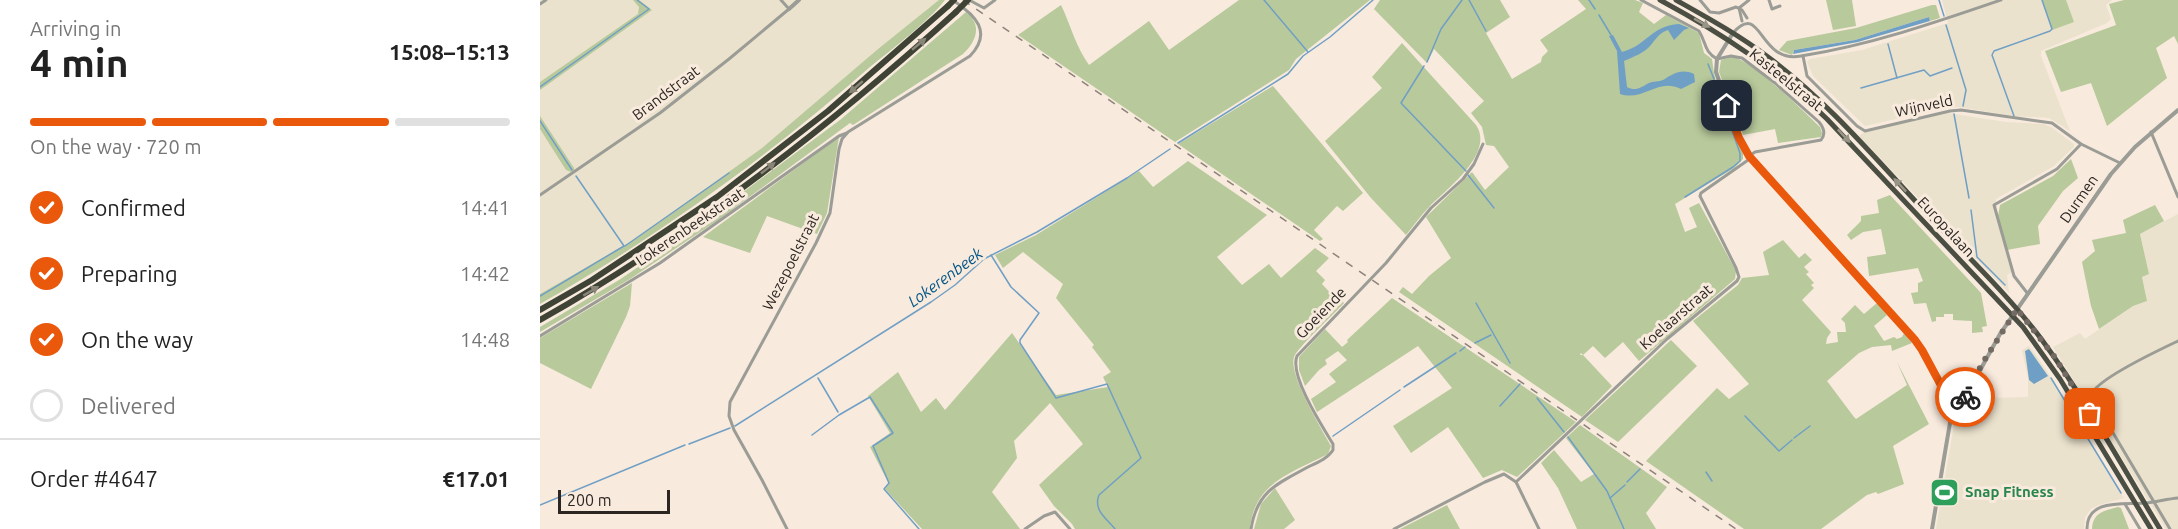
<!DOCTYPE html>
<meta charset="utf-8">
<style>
:root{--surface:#fff;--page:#f2f2f2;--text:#222;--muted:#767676;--line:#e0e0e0;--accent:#ea580c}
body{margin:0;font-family:Ubuntu,sans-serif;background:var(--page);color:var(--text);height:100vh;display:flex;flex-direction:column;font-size:22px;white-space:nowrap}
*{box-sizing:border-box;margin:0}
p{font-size:20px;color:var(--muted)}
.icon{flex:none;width:33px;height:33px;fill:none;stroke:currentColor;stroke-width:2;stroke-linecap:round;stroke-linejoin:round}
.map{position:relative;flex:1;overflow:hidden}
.sheet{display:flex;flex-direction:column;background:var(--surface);width:540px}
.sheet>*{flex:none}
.scale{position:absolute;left:18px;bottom:15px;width:112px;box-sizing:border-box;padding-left:6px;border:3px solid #2b2621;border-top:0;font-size:16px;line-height:21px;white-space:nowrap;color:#2b2621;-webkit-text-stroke:4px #f8eadd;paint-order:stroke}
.pin{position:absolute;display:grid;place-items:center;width:51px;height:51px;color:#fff;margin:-26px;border-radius:12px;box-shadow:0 3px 9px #0006}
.courier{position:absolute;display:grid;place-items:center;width:60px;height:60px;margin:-30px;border:4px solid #ea580c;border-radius:50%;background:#fff;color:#222;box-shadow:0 2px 8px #0007}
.head em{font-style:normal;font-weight:700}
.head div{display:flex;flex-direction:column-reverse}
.head{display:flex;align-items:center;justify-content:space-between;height:102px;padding:0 30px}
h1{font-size:39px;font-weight:700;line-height:45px}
.bar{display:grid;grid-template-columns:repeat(4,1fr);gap:9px 6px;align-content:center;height:72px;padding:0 30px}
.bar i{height:8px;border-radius:4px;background:var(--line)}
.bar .selected{background:var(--accent)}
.bar p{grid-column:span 4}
.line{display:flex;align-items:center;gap:15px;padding:0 30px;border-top:2px solid var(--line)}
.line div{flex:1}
ol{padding:0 30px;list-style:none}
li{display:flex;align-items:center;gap:18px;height:66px}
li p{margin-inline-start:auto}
li .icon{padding:6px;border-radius:50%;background:var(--accent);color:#fff;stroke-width:4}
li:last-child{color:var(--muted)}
li i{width:33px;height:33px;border:3px solid var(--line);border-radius:50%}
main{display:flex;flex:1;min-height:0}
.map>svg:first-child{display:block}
.industrial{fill:#ebe2cd}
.green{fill:#b8c99b}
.water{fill:#709fc5}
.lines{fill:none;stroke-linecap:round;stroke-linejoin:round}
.stream{stroke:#709fc5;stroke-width:1.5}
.minor{stroke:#9a9c95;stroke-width:3}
.tertiary{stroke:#9a9c95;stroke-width:4}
.trunk{stroke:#4b4e42;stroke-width:5}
.motorway{stroke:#3f4335;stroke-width:6}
.rail{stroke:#8d837b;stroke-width:1.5;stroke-dasharray:8 8;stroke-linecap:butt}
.motorway-bridge{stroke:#3f4335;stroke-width:6}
.oneway{fill:#999488}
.oneway2{fill:#898678}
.done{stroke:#736b63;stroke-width:6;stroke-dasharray:0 10.8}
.route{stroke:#ea580c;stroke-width:8}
.labels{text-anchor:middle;stroke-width:6;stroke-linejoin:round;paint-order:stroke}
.street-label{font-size:15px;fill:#2b2621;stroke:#f8eadd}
.leisure-label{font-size:15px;font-weight:bold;fill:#27864d;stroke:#f8eadd;text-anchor:start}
.water-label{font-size:16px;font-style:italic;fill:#055789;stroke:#f8eadd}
</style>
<main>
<section class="sheet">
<div class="head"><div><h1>4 min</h1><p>Arriving in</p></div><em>15:08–15:13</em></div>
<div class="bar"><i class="selected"></i><i class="selected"></i><i class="selected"></i><i></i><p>On the way · 720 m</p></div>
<ol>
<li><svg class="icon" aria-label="check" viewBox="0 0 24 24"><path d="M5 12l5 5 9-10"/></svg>Confirmed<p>14:41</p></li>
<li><svg class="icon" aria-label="check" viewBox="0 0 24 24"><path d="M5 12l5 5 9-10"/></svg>Preparing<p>14:42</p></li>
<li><svg class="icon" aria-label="check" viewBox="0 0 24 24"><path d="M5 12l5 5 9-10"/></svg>On the way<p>14:48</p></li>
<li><i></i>Delivered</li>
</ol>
<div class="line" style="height:78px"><div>Order #4647</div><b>€17.01</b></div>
</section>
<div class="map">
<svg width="1638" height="529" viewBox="0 0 1638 529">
<rect width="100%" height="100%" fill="#f8eadd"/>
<g class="industrial">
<path d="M0 0H400L338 49 222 148 97 238 0 294Z"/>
<path d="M1402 0H1572L1566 5 1571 19 1567 23 1501 51V56L1530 131 1509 118 1474 116 1418 107 1400 109 1325 126 1273 76 1267 62 1270 59 1322 50 1408 23Z"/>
<path d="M1408 113 1466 122 1503 124 1511 127 1534 144V147L1514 166 1456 199 1458 216 1473 271 1467 275 1469 293 1319 136 1324 132Z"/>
<path d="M1638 214V529H1626L1513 347 1540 333 1545 339 1593 306 1607 301 1602 277 1609 274 1600 234Z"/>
<path d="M1489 346 1503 365 1584 498 1559 505 1551 509 1545 517 1544 529H1396L1414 425 1423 408H1443L1444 398 1488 397V378L1482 350Z"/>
</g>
<g class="green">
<path d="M93 0H99L112 10 0 90V82L98 14 99 7Z"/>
<path d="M399 0H405C389 21 352 49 330 67 229 156 117 237 0 304V294L97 238 222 148 338 49Z"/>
<path d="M699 0H830L766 51 756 59 749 70 635 142 478 35 521 5C531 26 536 47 549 65L609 21 629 50Z"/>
<path d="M840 0H960L970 17 946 33 972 79 1001 62 1002 57 1008 51 1000 40 1046 9 1038 0H1095L1103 3 1099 12 1114 24 1126 15 1159 33 1164 53 1172 59C1175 92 1190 123 1203 153V159L1194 168 1135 204 1145 232 1157 227 1149 208 1159 203 1196 271 1195 279 1099 361 1083 342 1065 358 1053 346 1043 355 1041 353 1040 355H1043L1072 386 1042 417 859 292 863 287 872 294 889 276 911 258 886 217 932 172 945 190 969 167 954 146 946 145 942 127 931 113 944 101 894 49 887 63 834 9Z"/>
<path d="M1286 0H1312L1316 26 1293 30Z"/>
<path d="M1502 0H1526L1534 22 1512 30Z"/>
<path d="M1584 0H1638V44L1634 36 1616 48 1627 78 1567 126 1551 83 1521 92 1505 51 1576 25 1569 4Z"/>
<path d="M1392 5H1396L1400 18 1390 21 1389 17 1315 40 1254 50 1252 55 1239 50 1247 41 1316 28Z"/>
<path d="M426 12C443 25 436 42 423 54L313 125 310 123 178 220 90 279 0 332V327L79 280 151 231 300 120Z"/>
<path d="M862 43 936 125C955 153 907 189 890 206 881 215 874 225 866 235L831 198 785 141 842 88 832 77Z"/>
<path d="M1192 57C1210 58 1264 112 1280 127L1282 133 1281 137 1238 143 1235 129 1203 135 1179 72 1181 60Z"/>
<path d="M733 86 823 193 803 211 797 206 774 230 783 239 780 241 638 144Z"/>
<path d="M0 116 34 168V170L31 172 26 170 0 129Z"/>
<path d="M299 137 287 213 277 234 227 216 210 253 163 237Z"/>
<path d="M1531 159 1538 178 1523 191 1498 226 1500 244 1467 250 1458 216 1460 205 1513 176Z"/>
<path d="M648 161 727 215 677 257 702 285 729 264 741 278 775 248 789 258 776 271 785 280 782 284 796 299 798 297 804 303C795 313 757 348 754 357 748 374 782 430 791 446L788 454C752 473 714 482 710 529H535L532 524 514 506 499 485 543 444 510 403 474 441 477 458 452 492 480 529H382L345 489 349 484 330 447 350 433 328 396 358 372 381 412 396 398 405 410 472 333 516 395 568 387 563 377 571 372 552 347 554 345 516 298 523 284 483 252 463 268 455 255 496 235 599 171 613 187Z"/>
<path d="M1350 195 1441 293 1447 326 1442 327 1443 332 1432 333V321L1413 320V314H1404V317H1396V321L1392 322 1386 303 1374 304 1371 293 1378 292V283L1383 281 1378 268 1329 276 1327 257 1346 254 1341 229 1323 232 1311 240 1307 235 1321 221V216L1339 213 1337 200Z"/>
<path d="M1615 205 1624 221 1600 234 1609 274 1602 277 1607 301 1593 306 1559 329 1551 306 1542 262 1555 251 1552 240 1586 233 1583 220Z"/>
<path d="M1243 240 1259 258 1265 253 1272 260 1264 267 1269 272 1266 274 1274 283 1271 285 1274 288 1262 300 1291 332 1287 338 1286 344 1298 342 1297 332H1306L1305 323 1301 319 1315 305 1324 314 1337 303 1347 315 1334 326 1344 341 1354 337 1357 339 1362 337 1364 333 1372 343 1352 351 1351 345 1332 347 1319 353 1287 381 1314 417 1316 419 1367 385 1357 362 1389 424 1353 446 1364 484 1338 494 1336 492 1327 495 1281 529H1204L1106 461 1177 388 1189 399 1209 384 1153 321 1198 285 1202 278 1229 275 1223 252Z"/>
<path d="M92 283 90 306 86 317 51 389 0 363V338Z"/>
<path d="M852 298 1036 422 977 477 962 470 943 478 908 427 871 453 853 426 912 388 878 346 777 412 771 399 796 382 789 374 807 360 798 351 785 360 787 364 779 370 765 386 759 370V357L785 329 802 347 808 342 807 340Z"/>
<path d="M1131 340 1157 366 1078 442 1045 420Z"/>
<path d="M1040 425 1127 487 1106 513 1116 529H1037L1018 488 1001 463 1014 450 1041 482 1054 474 1026 438Z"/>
<path d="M735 488 755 520 744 529H714L721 504Z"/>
<path d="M907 505 920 529H860Z"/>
<path d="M1578 507 1581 508 1589 529H1552C1553 512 1564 511 1578 507Z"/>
</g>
<g class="water">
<path d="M1389 17 1390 21 1318 42 1253 54 1254 50 1315 40Z"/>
<path d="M1139 24 1149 28 1144 30 1134 40 1128 30C1119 33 1116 39 1110 46 1104 53 1093 57 1084 61L1087 87C1096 92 1101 87 1109 83 1113 81 1119 82 1123 80 1133 74 1141 68 1154 74L1155 82 1141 89C1118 77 1103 102 1080 94L1077 51 1069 36 1073 35 1082 52C1108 45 1110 26 1139 24Z"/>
<path d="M1489 349 1508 376 1494 384 1489 380 1485 351Z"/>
</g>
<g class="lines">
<g class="stream">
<path d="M724 0 768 52"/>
<path d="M929 0 946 31"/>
<path d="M1049 0 1055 9"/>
<path d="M1399 0 1404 16"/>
<path d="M1059 15 1071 35"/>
<path d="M1406 25 1426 90 1423 106"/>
<path d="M1348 44 1357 78"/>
<path d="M887 62 901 29 922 0"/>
<path d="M1168 64 1174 79"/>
<path d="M884 66 861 103 926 171"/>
<path d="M0 87 109 9 97 0"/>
<path d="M1321 88 1384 70 1390 76 1412 68"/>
<path d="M1414 114 1429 198"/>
<path d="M1474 116 1452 55 1454 51 1510 31 1512 29 1502 0"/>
<path d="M0 121 32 170"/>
<path d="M638 143 748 74 763 56 790 37 833 0"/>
<path d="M928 175 954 208"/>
<path d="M1145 197 1193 167 1200 161V153L1175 83"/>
<path d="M1431 210 1437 257 1465 285"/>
<path d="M85 246 189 173"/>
<path d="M451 255 471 287 499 313 480 340V343L516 398 567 384 601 458 559 495C553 510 566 518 575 529"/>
<path d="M0 296 84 246 36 176"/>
<path d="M936 303 970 363"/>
<path d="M935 343 951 335"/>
<path d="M920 351 925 347"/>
<path d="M278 378 298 412"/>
<path d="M1511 378 1581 493"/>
<path d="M864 387 916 353"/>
<path d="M997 398 1024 432"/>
<path d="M960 406 980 384"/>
<path d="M1205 416 1239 451 1252 440"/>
<path d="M195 426 391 302 415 285 444 259 497 232 587 178 630 149"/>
<path d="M272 435 299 415 330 397 353 433 333 446 349 483 344 489 379 529"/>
<path d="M793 436 860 390"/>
<path d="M1028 437 1067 491 1084 529"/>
<path d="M1254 438 1270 426"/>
<path d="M149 444 190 428"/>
<path d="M1166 472 1172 481"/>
<path d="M1087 482 1100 469"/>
<path d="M1070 498 1085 485"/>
<path d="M0 505 145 445"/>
</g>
<g class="minor">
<path d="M429 0 444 8 455 0"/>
<path d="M1101 0 1159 31C1166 42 1164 52 1177 59L1191 56 1202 58 1235 83 1279 122C1284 128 1286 134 1281 140L1215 152 1209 156"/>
<path d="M1160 0 1170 12 1179 13 1196 7 1202 10 1207 18"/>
<path d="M1229 0 1232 9 1240 6"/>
<path d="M0 4 6 0"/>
<path d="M1199 8 1209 0"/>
<path d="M1199 8 1202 21"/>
<path d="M1193 33C1222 0 1218 64 1261 56 1330 45 1394 23 1461 0"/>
<path d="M1263 56 1267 76 1317 126 1325 131 1410 111 1421 110 1512 123 1541 144 1580 163"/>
<path d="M1611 132 1638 197"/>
<path d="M0 195 120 113 189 59 249 9 241 0"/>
<path d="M1488 294 1474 276 1454 205 1517 169 1541 144"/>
<path d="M0 336 120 263 299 136 307 133"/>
<path d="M976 482 1127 339 1197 281 1199 277 1196 268 1160 196 1161 193 1211 158"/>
<path d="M1585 504 1600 529"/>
<path d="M247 529 222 480 194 430 189 416 190 402 276 243 290 213 299 149 302 139 308 132 430 56C453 32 435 15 414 1"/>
<path d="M485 529 504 516 515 512 530 529"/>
<path d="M711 529C717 490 739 483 770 466 779 462 788 458 793 450V444C782 426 749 375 757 356L846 263 891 208 923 179 934 164 943 144"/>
<path d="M854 529 945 482 964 474 976 482 999 529"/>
<path d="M1547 529C1547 498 1584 505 1605 503 1616 502 1627 499 1638 498"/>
<path d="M1630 529 1553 399 1552 393C1561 377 1619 350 1638 341"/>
</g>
<g class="tertiary">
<path d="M249 9 259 0"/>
<path d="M1193 33 1177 59 1176 72 1199 138 1209 156 1375 340 1410 401 1412 411 1392 529"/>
<path d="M1412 411 1421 405 1460 334 1571 174 1595 147 1638 110"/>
</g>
<g class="trunk">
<path d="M1120 0C1183 34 1236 69 1287 119L1483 327 1520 379 1611 529"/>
<path d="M1136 0C1168 18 1199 35 1228 57 1290 103 1340 164 1393 220 1430 259 1470 297 1502 340 1546 400 1582 466 1620 529"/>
</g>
<g class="motorway">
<path d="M0 310 52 280 177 197 288 111 408 6"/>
<path d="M0 320C150 235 288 128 416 12"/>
</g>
<path class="rail" d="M423 0 1196 529"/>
<g class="motorway-bridge">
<path d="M408 6 414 0"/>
<path d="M416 12 428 0"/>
</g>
</g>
<defs><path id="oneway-solid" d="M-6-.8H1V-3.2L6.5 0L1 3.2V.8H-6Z" transform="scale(1.5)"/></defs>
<g class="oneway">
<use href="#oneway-solid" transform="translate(1162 23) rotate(29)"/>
<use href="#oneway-solid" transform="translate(1304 136) rotate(47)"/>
<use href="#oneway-solid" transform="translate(1360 185) rotate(-133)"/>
</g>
<g class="oneway2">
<use href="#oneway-solid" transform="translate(379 44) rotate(-40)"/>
<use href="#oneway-solid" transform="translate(316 87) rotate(139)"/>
<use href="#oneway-solid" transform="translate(228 168) rotate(-38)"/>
<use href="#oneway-solid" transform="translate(51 291) rotate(-31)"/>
</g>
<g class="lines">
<path class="done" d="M1425 397 1442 364 1477 309 1514 356 1550 414"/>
<path class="route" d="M1187 106 1199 138 1209 156 1375 340 1382 350 1410 402 1412 411 1421 405 1425 397"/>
</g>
<defs>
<symbol id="stadium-square" viewBox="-11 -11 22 22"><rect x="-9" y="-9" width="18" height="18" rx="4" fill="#2e9e5b" stroke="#f8eadd"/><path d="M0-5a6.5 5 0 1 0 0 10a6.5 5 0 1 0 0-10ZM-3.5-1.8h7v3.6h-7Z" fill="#fff"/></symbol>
</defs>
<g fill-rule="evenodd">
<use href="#stadium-square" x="1388" y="476" width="33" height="33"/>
</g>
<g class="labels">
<g class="street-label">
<text transform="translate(1246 80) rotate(39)" y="5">Kasteelstraat</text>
<text transform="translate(126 93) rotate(-37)" y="5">Brandstraat</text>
<text transform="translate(1384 106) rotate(-12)" y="5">Wijnveld</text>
<text transform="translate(1539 199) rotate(-55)" y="5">Durmen</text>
<text transform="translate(150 227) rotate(-34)" y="5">Lokerenbeekstraat</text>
<text transform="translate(1406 227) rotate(47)" y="5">Europalaan</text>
<text transform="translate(251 262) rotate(-63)" y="5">Wezepoelstraat</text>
<text transform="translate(781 313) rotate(-46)" y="5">Goeiende</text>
<text transform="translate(1136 317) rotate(-41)" y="5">Koelaarstraat</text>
</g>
<g class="leisure-label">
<text x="1425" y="497">Snap Fitness</text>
</g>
<g class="water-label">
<text transform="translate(405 277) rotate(-36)" y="6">Lokerenbeek</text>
</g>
</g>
</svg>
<div class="scale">200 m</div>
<div class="pin" style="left:1550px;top:414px;background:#ea580c"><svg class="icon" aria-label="bag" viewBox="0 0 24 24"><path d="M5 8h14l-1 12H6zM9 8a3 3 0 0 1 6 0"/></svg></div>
<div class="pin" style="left:1187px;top:106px;background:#1f2937"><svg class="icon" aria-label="home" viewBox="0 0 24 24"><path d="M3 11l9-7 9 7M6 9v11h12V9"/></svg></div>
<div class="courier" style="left:1425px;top:397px"><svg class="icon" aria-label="bike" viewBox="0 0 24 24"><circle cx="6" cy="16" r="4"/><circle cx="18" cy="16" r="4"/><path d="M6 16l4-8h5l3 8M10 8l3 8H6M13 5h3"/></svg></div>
</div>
</main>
